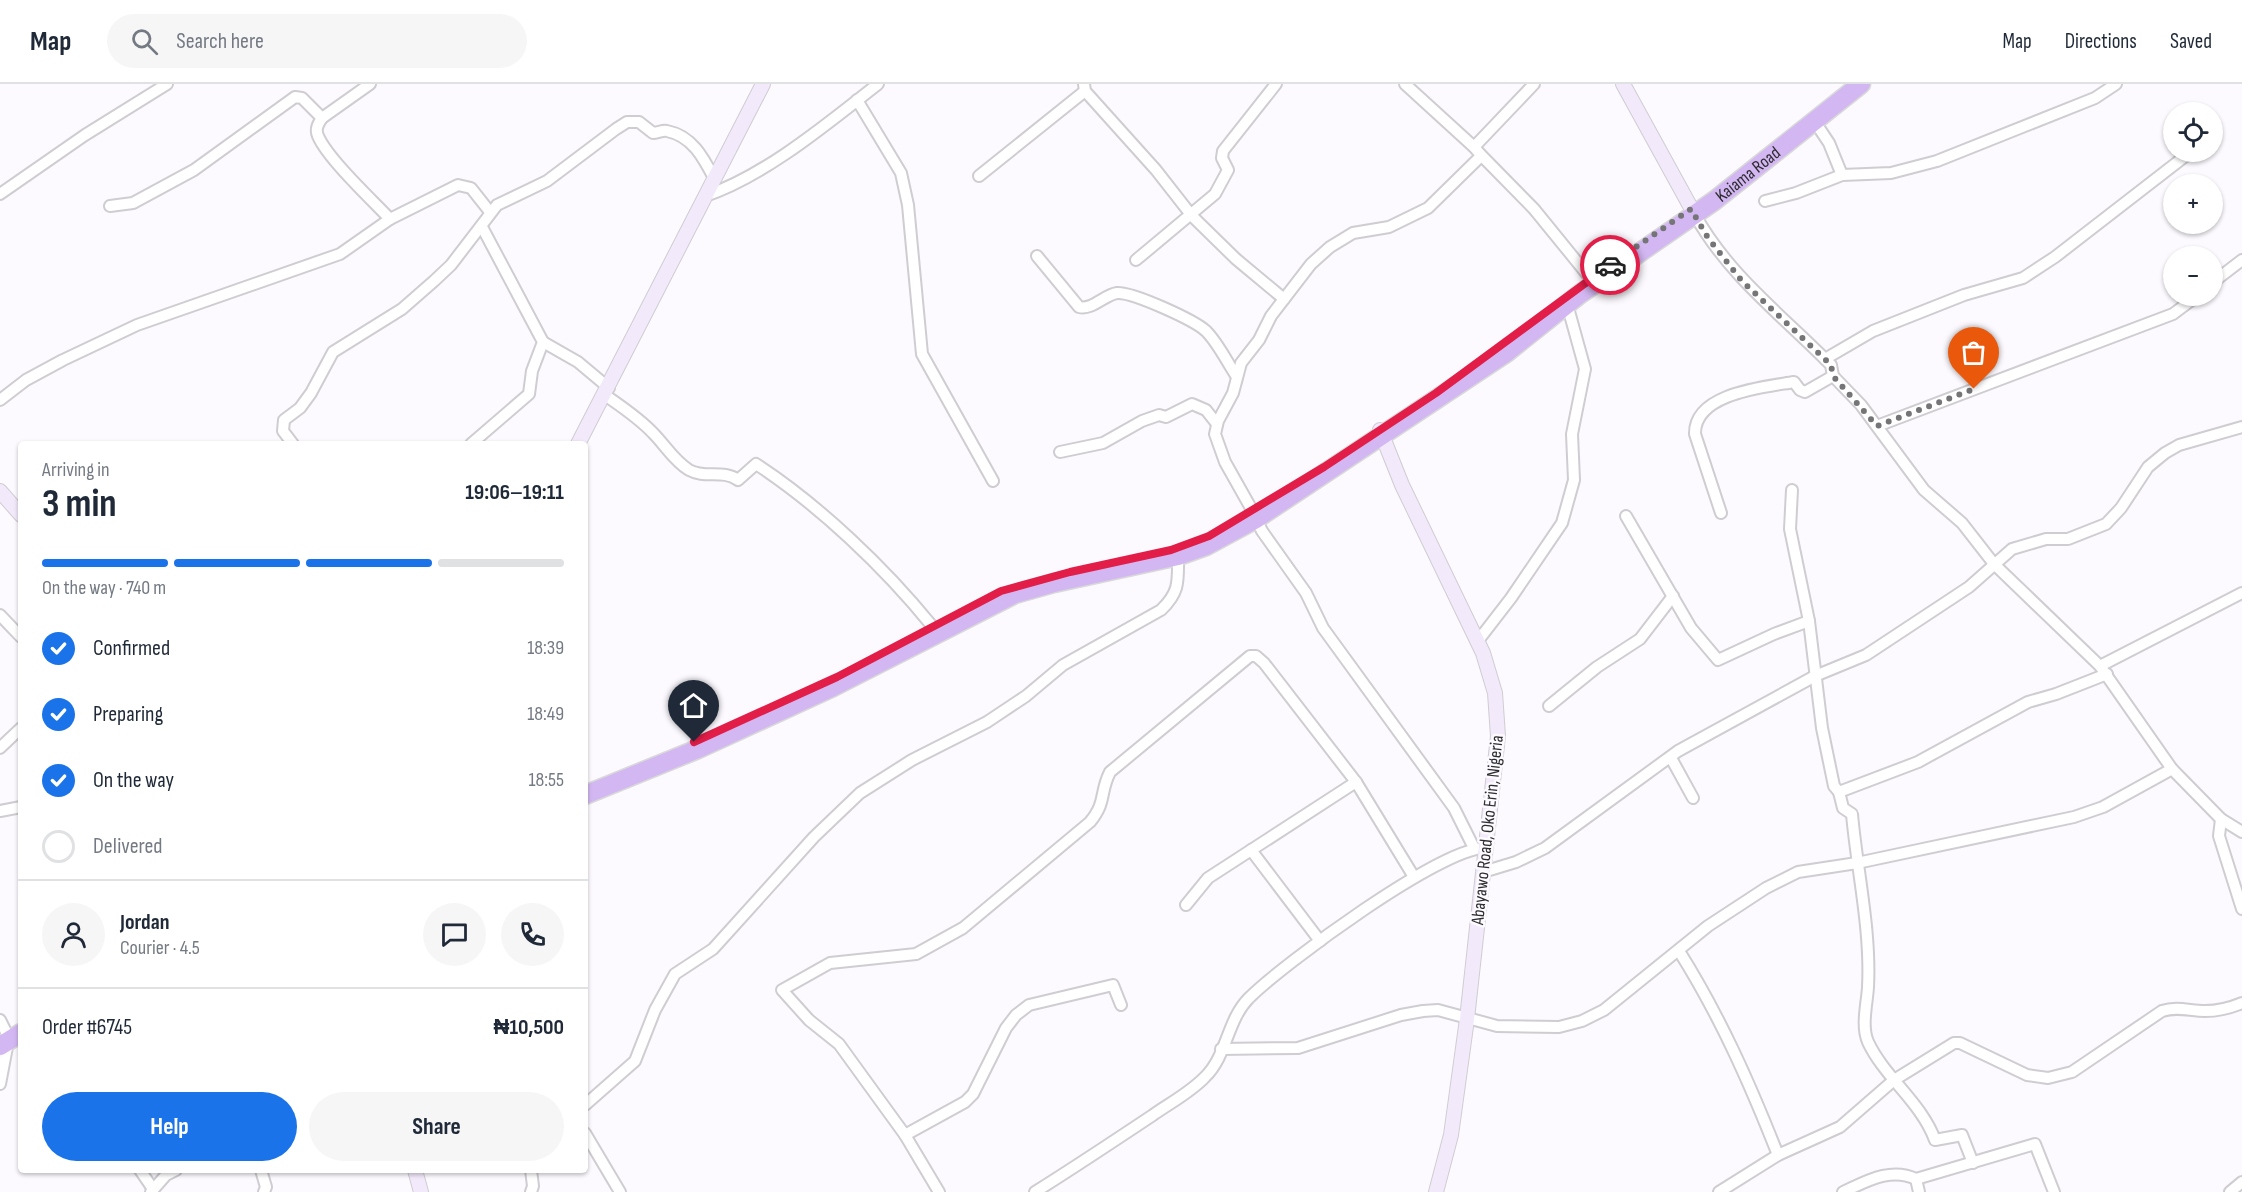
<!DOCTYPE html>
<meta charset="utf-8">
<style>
:root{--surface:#fff;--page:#f6f6f7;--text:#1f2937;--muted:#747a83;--line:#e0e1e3;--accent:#1a73e8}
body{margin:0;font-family:"Sofia Sans Condensed",sans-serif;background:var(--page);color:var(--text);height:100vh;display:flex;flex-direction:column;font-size:22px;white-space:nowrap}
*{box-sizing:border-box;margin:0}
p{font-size:20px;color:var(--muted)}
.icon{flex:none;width:33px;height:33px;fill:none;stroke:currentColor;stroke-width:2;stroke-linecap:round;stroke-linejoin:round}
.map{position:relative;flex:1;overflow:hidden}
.panel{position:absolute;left:18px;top:357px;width:570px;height:732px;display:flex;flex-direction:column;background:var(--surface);border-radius:6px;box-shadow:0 2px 4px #0004}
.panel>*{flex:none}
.tools{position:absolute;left:2163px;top:18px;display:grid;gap:12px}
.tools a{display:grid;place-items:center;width:60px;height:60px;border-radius:50%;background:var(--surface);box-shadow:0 2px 4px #0004;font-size:30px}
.pin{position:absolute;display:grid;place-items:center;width:51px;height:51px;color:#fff;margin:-62px -26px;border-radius:50% 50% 50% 0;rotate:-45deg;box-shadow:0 0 6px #0007}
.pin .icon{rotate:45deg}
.courier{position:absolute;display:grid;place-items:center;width:60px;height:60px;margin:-30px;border:4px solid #e11d48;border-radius:50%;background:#fff;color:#222;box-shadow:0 2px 8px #0007}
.headline em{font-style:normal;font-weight:700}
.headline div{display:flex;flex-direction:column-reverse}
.headline{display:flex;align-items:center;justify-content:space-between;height:102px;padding:0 24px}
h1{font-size:39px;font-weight:700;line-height:45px}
.bar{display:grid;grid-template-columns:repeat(4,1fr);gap:9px 6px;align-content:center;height:72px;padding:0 24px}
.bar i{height:8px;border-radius:4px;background:var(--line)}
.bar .current{background:var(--accent)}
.bar p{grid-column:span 4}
.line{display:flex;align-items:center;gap:15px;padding:0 24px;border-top:2px solid var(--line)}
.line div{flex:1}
.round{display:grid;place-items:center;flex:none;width:63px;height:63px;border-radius:32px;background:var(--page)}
ol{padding:0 24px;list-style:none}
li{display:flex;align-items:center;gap:18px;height:66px}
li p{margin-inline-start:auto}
li .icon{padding:6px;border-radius:50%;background:var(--accent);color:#fff;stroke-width:4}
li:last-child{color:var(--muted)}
li i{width:33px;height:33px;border:3px solid var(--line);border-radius:50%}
.button{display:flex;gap:12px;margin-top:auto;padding:12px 24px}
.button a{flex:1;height:69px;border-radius:36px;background:var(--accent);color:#fff;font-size:24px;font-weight:700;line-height:69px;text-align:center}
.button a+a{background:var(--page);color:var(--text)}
header{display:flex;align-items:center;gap:36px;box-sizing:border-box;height:84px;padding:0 30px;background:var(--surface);border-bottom:2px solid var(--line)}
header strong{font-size:28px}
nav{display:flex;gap:33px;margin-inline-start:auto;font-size:21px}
.search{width:420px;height:54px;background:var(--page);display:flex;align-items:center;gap:15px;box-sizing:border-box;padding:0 21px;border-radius:33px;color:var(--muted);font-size:22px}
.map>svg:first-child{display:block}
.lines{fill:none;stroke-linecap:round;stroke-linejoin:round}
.street-casing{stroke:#cfcdd1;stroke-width:14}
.secondary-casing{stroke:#cfcdd1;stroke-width:16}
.highway-casing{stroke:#d9d9d9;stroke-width:21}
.street{stroke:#fff;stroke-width:10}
.secondary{stroke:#f2e9fb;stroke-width:14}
.highway{stroke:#d3b7f2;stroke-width:18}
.done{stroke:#757477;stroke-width:6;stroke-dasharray:0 10.8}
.route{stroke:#e11d48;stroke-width:8}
.labels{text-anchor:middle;stroke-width:5;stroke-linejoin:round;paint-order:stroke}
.street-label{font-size:18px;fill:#2d2c2e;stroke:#fcfafe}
</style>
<header>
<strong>Map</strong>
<div class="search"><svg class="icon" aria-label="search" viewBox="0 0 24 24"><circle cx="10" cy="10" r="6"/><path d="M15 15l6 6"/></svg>Search here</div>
<nav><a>Map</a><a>Directions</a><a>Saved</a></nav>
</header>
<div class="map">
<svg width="2242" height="1108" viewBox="0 0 2242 1108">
<rect width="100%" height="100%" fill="#fcfafe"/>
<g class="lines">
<defs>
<g id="street">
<path d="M370 0 322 34C318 40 315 45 318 52 328 75 371 115 390 135"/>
<path d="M1084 0 1085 7 1156 86 1192 132 1236 175 1284 215"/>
<path d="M857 16 901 89 908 121 922 270 993 397"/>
<path d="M1815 38 1829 59 1842 91"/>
<path d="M1474 63 1534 0"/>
<path d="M1480 70 1534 125 1591 195"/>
<path d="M979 92 1085 7"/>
<path d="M0 110 85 51 167 0"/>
<path d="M705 112C765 92 828 39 878 0"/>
<path d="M1765 117 1796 109 1842 91 1891 89 1937 77 2095 14 2116 0"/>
<path d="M110 122 133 119 194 86 295 13 302 14 322 34"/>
<path d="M1695 131C1729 192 1783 232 1831 281L1833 292 1861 321 1924 406 1962 439 1994 480 2100 582 2172 685 2221 735 2242 748"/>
<path d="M1037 172 1079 223C1093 226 1104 211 1117 209 1133 208 1194 236 1206 247 1218 259 1227 278 1237 293"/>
<path d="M1136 176 1215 110 1228 86 1222 74 1223 67 1276 0"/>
<path d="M2212 199 2242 176"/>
<path d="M543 258 578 278 609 304"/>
<path d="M1825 275 1873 247 1964 211 2023 194 2055 173 2188 70"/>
<path d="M605 311C622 323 639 334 653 349 665 361 674 377 689 386 705 395 723 385 738 396L756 380C819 421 885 484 932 542"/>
<path d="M0 316 26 296 63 276 137 241 340 170 390 135 458 101 471 104 490 128"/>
<path d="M1877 342 2173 230 2197 212"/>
<path d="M293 360 283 347 284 336 300 324 311 309 333 268 402 225 434 197 451 181 497 121 547 97 616 45 627 38H639L653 49C657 49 663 46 667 47 692 52 703 73 714 94"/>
<path d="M471 360 529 310 532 287 543 258 482 143"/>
<path d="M1060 368 1103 359 1142 337 1159 331 1166 333 1192 320 1206 326 1217 340"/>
<path d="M1792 406 1790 445 1809 537 1822 644 1834 702 1839 708 1918 678 2028 618 2056 610 2107 590"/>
<path d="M1252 426 1225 378 1215 350 1218 337 1233 309 1241 279 1259 256 1271 232 1311 180 1330 163 1353 149 1389 143 1428 124 1479 74 1480 70 1474 63 1405 0"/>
<path d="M1721 429 1695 350C1694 309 1765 303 1794 298L1800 306 1805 308 1833 292"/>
<path d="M1626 432 1691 544 1718 576 1774 550 1809 537"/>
<path d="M1256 435 1262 447 1306 509 1323 544 1454 724 1474 764"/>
<path d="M0 531 21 553"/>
<path d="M1477 558 1511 514 1562 439 1574 396 1572 350 1585 285 1567 220"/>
<path d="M2100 582 2242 509"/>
<path d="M1549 622 1597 583 1640 555 1673 512"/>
<path d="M0 664 21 644"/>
<path d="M1671 674 1693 714"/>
<path d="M1839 708 1843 724 1852 730C1857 787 1871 845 1868 903 1867 920 1861 942 1868 958 1885 994 1921 1018 1935 1056L1962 1051 1973 1079"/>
<path d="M0 727 21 723"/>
<path d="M2221 735 2219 752 2242 825"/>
<path d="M1251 766 1320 857"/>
<path d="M1483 788 1516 778 1545 764 1678 667 1815 592 1866 571 1969 503 2012 465 2046 455H2068L2106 440 2121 424 2148 383 2165 369 2179 361 2242 343"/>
<path d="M1186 821 1208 794 1356 698"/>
<path d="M1679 867C1720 932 1750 1000 1778 1071"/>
<path d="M0 936 7 950"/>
<path d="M1221 965 1298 964 1401 931 1423 927 1438 926 1497 942 1559 943 1582 937 1604 926 1708 842 1766 804 1798 788 1857 779 2074 733 2103 723 2172 685"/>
<path d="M0 1000 8 958"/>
<path d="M585 1021 635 977 655 926 675 890 713 865 814 753 860 709 912 676 987 638 1026 612 1063 581 1161 526C1180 508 1178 497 1178 472"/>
<path d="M585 1049 620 1108"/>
<path d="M905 1051 965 1018 973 1010 1006 944 1016 931 1029 921 1113 901 1121 921"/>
<path d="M140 1086 153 1105"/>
<path d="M261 1086 266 1103 264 1108"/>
<path d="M1916 1095 1919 1108"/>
<path d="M151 1108 166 1091 176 1086"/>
<path d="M531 1108 533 1102 531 1086"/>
<path d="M939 1108 905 1051 839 960 809 936 782 906 830 879 916 870 963 844 1090 738C1107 717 1099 710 1110 688L1250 572H1256L1264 579 1356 698 1414 793"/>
<path d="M1035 1108C1075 1083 1114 1057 1153 1031 1170 1019 1191 1008 1205 993 1227 972 1227 936 1249 914 1283 880 1443 762 1486 764"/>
<path d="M1719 1108 1778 1071 1840 1043 1894 996 1954 959H1960L2027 991 2048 994 2072 988 2162 927C2177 922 2190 927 2205 927 2218 927 2230 924 2242 919"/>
<path d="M1843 1108C1867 1097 1891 1083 1916 1095L2035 1060 2054 1108"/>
<path d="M2230 1108 2242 1098"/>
</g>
<g id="secondary">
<path d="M1623 0 1695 131"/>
<path d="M1380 346 1402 401 1483 569 1495 609 1498 652 1467 935 1451 1051 1436 1108"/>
<path d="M578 360 763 0"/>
<path d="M0 407 21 431"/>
<path d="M415 1086 421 1108"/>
</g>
<g id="highway">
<path id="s1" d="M585 711 698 665 833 603 1015 510 1054 499 1178 472 1206 462 1256 435 1506 269 1580 210 1714 117 1861 0"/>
<path d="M0 962 21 949"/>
</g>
</defs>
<use href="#street" class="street-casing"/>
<use href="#secondary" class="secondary-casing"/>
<use href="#highway" class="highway-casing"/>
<use href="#street" class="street"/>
<use href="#secondary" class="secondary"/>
<use href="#highway" class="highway"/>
</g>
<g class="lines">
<path class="done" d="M1610 181 1691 125 1708 154 1742 197 1831 281 1833 292 1877 342 1974 305"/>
<path class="route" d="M694 658 837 593 1001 507 1070 488 1171 466 1209 452 1324 383 1436 309 1610 181"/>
</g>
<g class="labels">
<g class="street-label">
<text dy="6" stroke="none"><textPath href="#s1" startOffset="1330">Kaiama Road</textPath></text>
<text transform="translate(1487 746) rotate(-84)" y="6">Abayawo Road, Oko Erin, Nigeria</text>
</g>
</g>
</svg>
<div class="tools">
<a><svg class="icon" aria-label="locate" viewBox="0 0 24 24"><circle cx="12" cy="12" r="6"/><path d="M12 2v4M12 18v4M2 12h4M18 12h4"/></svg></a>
<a>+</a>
<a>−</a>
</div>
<div class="pin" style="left:1974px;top:305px;background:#ea580c"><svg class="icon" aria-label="bag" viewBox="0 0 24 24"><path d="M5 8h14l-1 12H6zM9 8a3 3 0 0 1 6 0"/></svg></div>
<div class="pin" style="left:694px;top:658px;background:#1f2937"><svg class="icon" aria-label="home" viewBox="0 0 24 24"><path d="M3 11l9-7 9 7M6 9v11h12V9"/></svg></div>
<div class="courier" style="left:1610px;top:181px"><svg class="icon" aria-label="car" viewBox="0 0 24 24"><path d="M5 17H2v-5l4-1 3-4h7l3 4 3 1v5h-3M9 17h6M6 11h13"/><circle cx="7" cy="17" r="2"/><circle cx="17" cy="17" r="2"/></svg></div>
<section class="panel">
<div class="headline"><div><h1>3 min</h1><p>Arriving in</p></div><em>19:06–19:11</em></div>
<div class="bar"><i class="current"></i><i class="current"></i><i class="current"></i><i></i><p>On the way · 740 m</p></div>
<ol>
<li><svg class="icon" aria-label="check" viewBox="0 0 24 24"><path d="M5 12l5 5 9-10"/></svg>Confirmed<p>18:39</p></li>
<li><svg class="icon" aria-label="check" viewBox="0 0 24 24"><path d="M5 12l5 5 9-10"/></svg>Preparing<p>18:49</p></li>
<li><svg class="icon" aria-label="check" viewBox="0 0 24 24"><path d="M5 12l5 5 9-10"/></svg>On the way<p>18:55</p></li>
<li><i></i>Delivered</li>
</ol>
<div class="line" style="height:108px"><a class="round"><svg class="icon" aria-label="person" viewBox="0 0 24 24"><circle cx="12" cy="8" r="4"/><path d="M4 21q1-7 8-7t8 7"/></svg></a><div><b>Jordan</b><p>Courier · 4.5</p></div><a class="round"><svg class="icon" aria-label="chat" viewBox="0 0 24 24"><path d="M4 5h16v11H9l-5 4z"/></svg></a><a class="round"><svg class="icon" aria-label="phone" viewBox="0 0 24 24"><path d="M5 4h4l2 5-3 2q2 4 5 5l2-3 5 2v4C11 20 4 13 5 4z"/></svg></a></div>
<div class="line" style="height:78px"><div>Order #6745</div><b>₦10,500</b></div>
<div class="button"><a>Help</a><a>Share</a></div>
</section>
</div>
